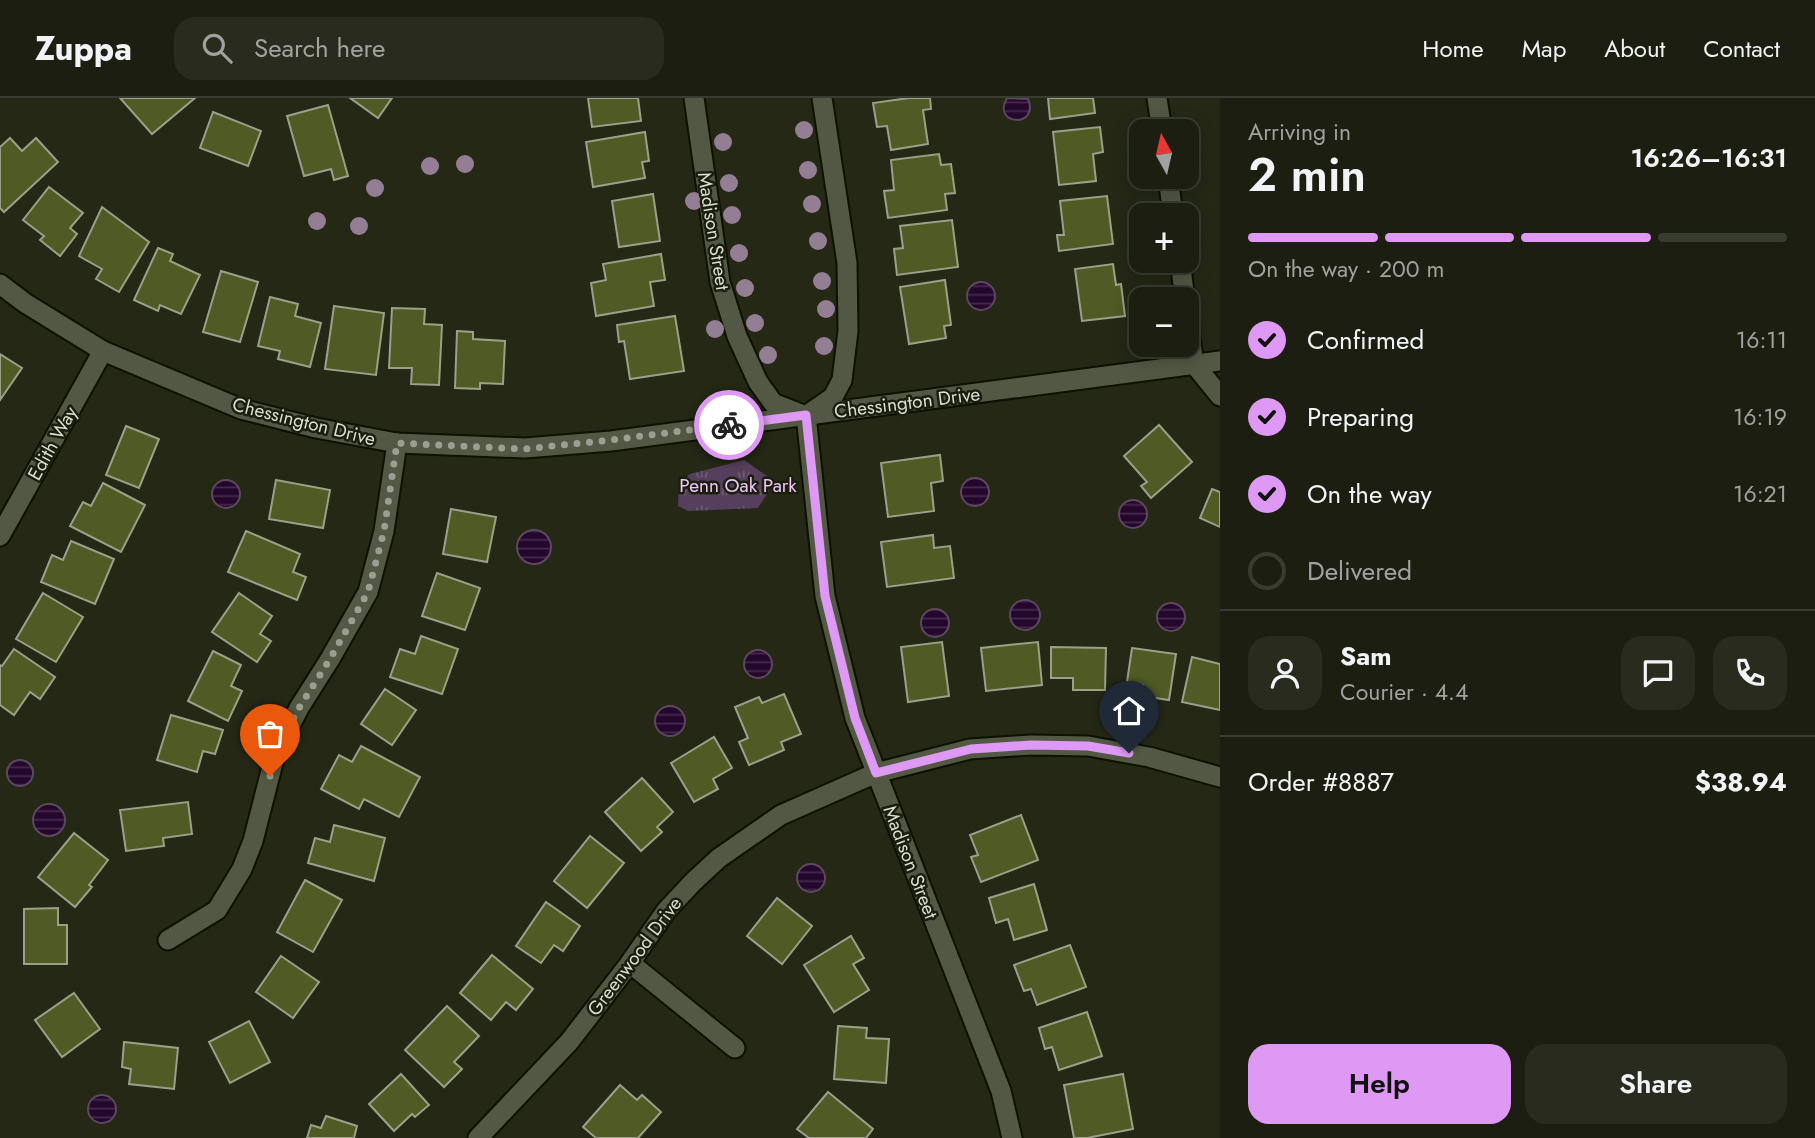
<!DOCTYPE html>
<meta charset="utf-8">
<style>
:root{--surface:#1b1e10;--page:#282b1e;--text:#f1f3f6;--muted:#a0a29f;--line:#393c30;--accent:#dd99f3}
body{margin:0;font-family:Jost,sans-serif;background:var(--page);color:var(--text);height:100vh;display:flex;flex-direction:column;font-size:26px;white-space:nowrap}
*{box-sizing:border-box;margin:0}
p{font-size:23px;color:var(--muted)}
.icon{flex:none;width:38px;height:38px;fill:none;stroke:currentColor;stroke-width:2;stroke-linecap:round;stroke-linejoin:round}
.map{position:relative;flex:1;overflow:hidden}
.drawer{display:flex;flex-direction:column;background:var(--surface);width:595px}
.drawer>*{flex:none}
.needle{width:46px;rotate:352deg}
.tools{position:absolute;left:1129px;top:21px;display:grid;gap:14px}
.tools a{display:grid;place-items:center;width:70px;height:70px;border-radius:14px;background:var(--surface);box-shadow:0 4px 18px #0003,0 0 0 2px var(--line);font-size:35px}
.pin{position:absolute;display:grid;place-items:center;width:60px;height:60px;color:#fff;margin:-72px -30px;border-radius:50% 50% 50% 0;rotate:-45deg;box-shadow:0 0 7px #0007}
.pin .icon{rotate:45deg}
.courier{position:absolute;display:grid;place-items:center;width:70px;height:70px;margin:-35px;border:5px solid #dd99f3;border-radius:50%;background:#fff;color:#222;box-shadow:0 2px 9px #0007}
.head em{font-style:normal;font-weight:600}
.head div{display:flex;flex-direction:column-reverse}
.head{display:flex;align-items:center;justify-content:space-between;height:119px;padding:0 28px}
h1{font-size:46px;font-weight:600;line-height:52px}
.bar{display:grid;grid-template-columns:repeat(4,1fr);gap:10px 7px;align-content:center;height:84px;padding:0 28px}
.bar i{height:9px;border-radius:5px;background:var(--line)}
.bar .active{background:var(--accent)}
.bar p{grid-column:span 4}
.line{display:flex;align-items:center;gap:18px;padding:0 28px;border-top:2px solid var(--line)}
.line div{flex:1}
.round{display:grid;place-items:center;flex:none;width:74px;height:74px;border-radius:21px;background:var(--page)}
ol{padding:0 28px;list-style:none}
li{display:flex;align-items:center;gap:21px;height:77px}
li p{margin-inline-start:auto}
li .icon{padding:7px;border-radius:50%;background:var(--accent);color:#111;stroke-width:4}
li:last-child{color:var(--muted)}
li i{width:38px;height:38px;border:4px solid var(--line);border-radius:50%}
.primary-button{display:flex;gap:14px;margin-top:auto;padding:14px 28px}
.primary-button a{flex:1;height:80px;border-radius:21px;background:var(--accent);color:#111;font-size:28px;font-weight:600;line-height:80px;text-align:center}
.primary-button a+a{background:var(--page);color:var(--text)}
header{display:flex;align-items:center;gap:42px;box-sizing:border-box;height:98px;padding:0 35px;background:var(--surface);border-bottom:2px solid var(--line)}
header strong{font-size:33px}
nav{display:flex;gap:38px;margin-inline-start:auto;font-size:24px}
.search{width:490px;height:63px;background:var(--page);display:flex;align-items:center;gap:18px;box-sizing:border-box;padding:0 24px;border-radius:21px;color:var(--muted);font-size:26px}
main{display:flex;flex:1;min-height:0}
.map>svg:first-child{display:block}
.park{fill:url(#park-tufts)}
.water{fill:url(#water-rules);stroke:#5c485f;stroke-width:2}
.building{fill:#4f5a25;stroke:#9aa089;stroke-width:2}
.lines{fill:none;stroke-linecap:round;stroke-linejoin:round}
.minor-casing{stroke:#0d1102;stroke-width:23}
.minor{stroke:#535844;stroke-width:19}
.tree{fill:#937e94}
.done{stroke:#9b9e90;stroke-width:7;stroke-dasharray:0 12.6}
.route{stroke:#dd99f3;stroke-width:9}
.labels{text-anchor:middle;stroke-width:5;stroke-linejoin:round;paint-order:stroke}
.street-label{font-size:19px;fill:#dbded2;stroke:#1a1e0c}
.park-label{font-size:19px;fill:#eec5fc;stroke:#1a1e0c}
</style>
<header>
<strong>Zuppa</strong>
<div class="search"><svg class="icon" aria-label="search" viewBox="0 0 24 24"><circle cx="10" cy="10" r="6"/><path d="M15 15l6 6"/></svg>Search here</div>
<nav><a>Home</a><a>Map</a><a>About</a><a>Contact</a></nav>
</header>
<main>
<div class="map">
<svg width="1220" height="1040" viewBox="0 0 1220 1040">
<defs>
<pattern id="park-tufts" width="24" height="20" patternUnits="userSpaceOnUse" patternTransform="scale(1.75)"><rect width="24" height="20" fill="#553f5c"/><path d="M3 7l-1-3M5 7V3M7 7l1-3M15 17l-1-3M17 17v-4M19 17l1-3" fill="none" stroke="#6d5a72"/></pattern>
<pattern id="water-rules" width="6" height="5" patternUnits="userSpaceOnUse" patternTransform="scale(1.75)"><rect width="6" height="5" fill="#25072e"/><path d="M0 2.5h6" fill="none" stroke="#442b4b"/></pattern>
</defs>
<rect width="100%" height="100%" fill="#242815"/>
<path class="park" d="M744 362 767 378 769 393 758 410 688 413 678 408 679 386 690 376Z"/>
<g class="water">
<path d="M1007 0 1028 1C1040 30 991 28 1007 0Z"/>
<circle cx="981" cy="198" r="14"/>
<circle cx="975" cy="394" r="14"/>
<circle cx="226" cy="396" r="14"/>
<circle cx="1133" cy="416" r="14"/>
<circle cx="534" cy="449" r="17"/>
<circle cx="1025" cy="517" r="15"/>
<circle cx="1171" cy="519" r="14"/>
<circle cx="935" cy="525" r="14"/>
<circle cx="758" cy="566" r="14"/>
<circle cx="670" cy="623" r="15"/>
<circle cx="20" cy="675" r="13"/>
<circle cx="49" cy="722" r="16"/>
<circle cx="811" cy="780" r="14"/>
<circle cx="102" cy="1011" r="14"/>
</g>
<g class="building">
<path d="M120 0H195L152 36Z"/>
<path d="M350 0H392L378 20Z"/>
<path d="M588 0H638L641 23 592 29Z"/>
<path d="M909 0H930L931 11 923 12 928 46 891 52 887 28 877 29 873 5Z"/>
<path d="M1048 0H1093L1095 15 1050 21Z"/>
<path d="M328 7 348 78 334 82 331 71 304 78 287 18Z"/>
<path d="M213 14 261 33 248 68 200 50Z"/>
<path d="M1100 29 1103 54 1093 56 1096 83 1059 87 1053 34Z"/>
<path d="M645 34 649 63 642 64 645 80 593 89 586 44Z"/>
<path d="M10 40 22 53 36 40 58 64 4 114 0 110V49Z"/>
<path d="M939 56 941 67 951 66 955 95 945 96 947 112 888 120 884 93 894 92 891 62Z"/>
<path d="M49 89 83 115 70 130 77 136 60 158 40 142 44 138 23 122Z"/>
<path d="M653 96 660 143 619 149 612 103Z"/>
<path d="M1107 98 1113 146 1059 153 1057 137H1064L1060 103Z"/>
<path d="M102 109 149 144 119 194 96 181 102 171 79 158Z"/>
<path d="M952 122 958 169 897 177 894 151 903 150 900 128Z"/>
<path d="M158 150 173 156 170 163 200 177 181 216 160 207 158 213 134 202Z"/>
<path d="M661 156 665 182 650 184 654 208 596 218 591 185 606 182 603 166Z"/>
<path d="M1113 166 1116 187 1121 186 1125 218 1082 223 1075 171Z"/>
<path d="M221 173 258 184 240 244 203 234Z"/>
<path d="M945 182 951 227 944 228 946 240 909 246 900 189Z"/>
<path d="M270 199 298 206 295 218 321 225 310 269 278 261 280 253 258 248Z"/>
<path d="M334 208 384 215 376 277 325 271Z"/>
<path d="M392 210 425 211 424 226 442 227 439 287 411 286 412 270H389Z"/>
<path d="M675 218 684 273 630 281 624 243 619 244 617 227Z"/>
<path d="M457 233 473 234V241L505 243 503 286 480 285V291L455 290Z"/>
<path d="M0 256 22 270 0 302Z"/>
<path d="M1159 327 1192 364 1151 400 1141 388 1147 384 1124 358Z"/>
<path d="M126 328 159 341 139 390 106 377Z"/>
<path d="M940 357 943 383 931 385 934 413 888 419 881 365Z"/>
<path d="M276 382 330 392 323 430 269 421Z"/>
<path d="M103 385 145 407 121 454 70 428 83 404 91 408Z"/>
<path d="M1212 391 1220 394V429L1200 420Z"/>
<path d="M451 411 496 419 487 464 443 456Z"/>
<path d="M246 433 300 456 293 474 306 479 297 502 228 474Z"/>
<path d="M933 437 934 450 950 448 954 480 887 489 881 444Z"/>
<path d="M71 443 114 461 95 506 41 484 52 457 63 462Z"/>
<path d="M437 475 480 490 465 532 422 518Z"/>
<path d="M43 495 83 519 56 564 16 541Z"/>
<path d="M239 495 272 518 260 536 271 543 257 564 212 534Z"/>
<path d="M421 538 458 551 442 596 390 579 400 551 415 556Z"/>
<path d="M942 544 949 598 908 604 901 549Z"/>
<path d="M1038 544 1042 587 986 593 981 550Z"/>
<path d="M1051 549 1106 550 1105 592H1073V580H1051Z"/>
<path d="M1132 550 1176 556 1169 602 1142 598 1143 587 1127 584Z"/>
<path d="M14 551 55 579 40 601 30 594 14 617 0 607V567L2 568Z"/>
<path d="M213 553 241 567 231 588 242 593 228 623 188 603Z"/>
<path d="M1192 559 1220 566V612L1182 604Z"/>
<path d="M385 591 416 612 392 647 361 626Z"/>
<path d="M784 596 801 636 781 644 784 652 749 667 739 644 748 640 735 609 759 599 762 605Z"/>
<path d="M171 617 223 632 215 656 203 653 197 674 157 662Z"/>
<path d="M714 639 732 670 713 681 718 691 694 704 671 665Z"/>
<path d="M361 648 420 679 399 719 364 701 359 711 321 691 339 657 352 664Z"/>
<path d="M642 680 673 714 657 729 662 734 641 753 605 714Z"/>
<path d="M188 704 192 736 163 740 164 748 126 753 120 712Z"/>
<path d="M1021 717 1038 762 981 784 971 759 978 757 970 737Z"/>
<path d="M334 727 385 740 374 783 308 765 315 740 330 744Z"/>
<path d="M74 735 108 762 89 787 92 789 75 809 38 779Z"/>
<path d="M590 738 624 765 587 810 554 783Z"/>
<path d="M305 782 342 802 313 854 277 834Z"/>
<path d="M1034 786 1047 832 1014 842 1008 821 996 825 989 800Z"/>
<path d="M777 800 812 828 782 866 747 838Z"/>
<path d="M546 804 580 828 563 853 554 847 541 865 516 848Z"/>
<path d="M58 810V827H67V866H24V811Z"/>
<path d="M851 838 864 860 853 866 869 892 834 914 804 867Z"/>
<path d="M1070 847 1086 889 1037 907 1031 891 1024 893 1014 867Z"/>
<path d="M492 857 533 891 516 912 506 904 491 922 460 895Z"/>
<path d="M281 858 319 884 293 920 256 894Z"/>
<path d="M74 895 100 931 62 959 35 922Z"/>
<path d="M447 908 479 938 454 964 462 971 444 989 405 952Z"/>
<path d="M1087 914 1102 958 1059 972 1052 949 1045 951 1039 930Z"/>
<path d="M249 923 270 964 230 985 209 944Z"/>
<path d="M838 928 867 930 866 940 889 941 886 985 834 981Z"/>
<path d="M124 944 178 950 174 991 129 986 131 971 122 969Z"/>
<path d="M401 976 429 1007 415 1019 412 1016 394 1033 369 1006Z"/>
<path d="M1123 976 1133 1031 1087 1040H1074L1064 987Z"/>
<path d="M620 987 637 1002 642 997 661 1014 638 1040H596L583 1029Z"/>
<path d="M828 994 873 1031 866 1040H809L797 1031Z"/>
<path d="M326 1018 357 1028 354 1040H307L311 1027 321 1030Z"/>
</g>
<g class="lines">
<defs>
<g id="minor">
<path d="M694 0 720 184 737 238 758 284 773 305 801 316"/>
<path d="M1157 0 1162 33"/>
<path d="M1168 79 1173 117"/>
<path d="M1180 163 1185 201"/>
<path d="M0 186 25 205 103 253 241 311 316 330 397 345 525 350 611 343 1220 263"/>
<path d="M1186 213 1194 266 1220 298"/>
<path d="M810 315 833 299 842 282 848 233 847 165 822 0"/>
<path d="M806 317 825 498 855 620 1001 993 1012 1040"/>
<path d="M0 438 103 253"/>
<path d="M168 842 217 812 242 771 253 743 275 657 299 610 330 561 368 494 384 433 397 345"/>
<path d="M630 865 735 950"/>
<path d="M478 1040 569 944 630 865 666 813 693 784 719 760 781 717 876 675 970 651 1031 647 1088 648 1149 659 1220 679"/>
</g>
</defs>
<use href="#minor" class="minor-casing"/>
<use href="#minor" class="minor"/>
</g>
<g class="tree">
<circle cx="804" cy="32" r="9"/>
<circle cx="723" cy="44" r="9"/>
<circle cx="465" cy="66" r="9"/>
<circle cx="430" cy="68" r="9"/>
<circle cx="808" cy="72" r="9"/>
<circle cx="729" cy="85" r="9"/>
<circle cx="375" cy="90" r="9"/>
<circle cx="694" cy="103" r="9"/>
<circle cx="812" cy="106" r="9"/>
<circle cx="732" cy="117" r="9"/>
<circle cx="317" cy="123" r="9"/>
<circle cx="359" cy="128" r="9"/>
<circle cx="818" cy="143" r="9"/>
<circle cx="739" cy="155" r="9"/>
<circle cx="822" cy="183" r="9"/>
<circle cx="745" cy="190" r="9"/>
<circle cx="826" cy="211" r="9"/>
<circle cx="755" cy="225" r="9"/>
<circle cx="715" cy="231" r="9"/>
<circle cx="824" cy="248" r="9"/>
<circle cx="768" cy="257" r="9"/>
</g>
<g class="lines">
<path class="done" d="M270 678 275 657 299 610 330 561 368 494 384 433 397 345 524 351 611 342 729 327"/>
<path class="route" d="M729 327 806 317 825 498 855 620 876 675 971 651 1031 647 1088 648 1129 655"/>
</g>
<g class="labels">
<g class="street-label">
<text transform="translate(714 133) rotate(81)" y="7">Madison Street</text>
<text transform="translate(907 304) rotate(-7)" y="7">Chessington Drive</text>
<text transform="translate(304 323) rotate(14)" y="7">Chessington Drive</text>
<text transform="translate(52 345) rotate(-61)" y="7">Edith Way</text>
<text transform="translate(911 764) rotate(69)" y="7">Madison Street</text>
<text transform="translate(634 858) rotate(-53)" y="7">Greenwood Drive</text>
</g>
<g class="park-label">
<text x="738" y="394">Penn Oak Park</text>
</g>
</g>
</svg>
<div class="tools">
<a><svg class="needle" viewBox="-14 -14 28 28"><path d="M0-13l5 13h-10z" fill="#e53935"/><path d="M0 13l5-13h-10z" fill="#a0a29f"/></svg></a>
<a>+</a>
<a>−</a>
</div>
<div class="pin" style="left:270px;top:678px;background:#ea580c"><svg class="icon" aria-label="bag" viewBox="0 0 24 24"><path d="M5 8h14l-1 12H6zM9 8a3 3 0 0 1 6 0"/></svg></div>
<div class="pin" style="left:1129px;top:655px;background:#1f2937"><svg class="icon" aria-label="home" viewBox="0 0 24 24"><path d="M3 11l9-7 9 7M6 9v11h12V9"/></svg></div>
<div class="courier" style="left:729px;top:327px"><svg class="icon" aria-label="bike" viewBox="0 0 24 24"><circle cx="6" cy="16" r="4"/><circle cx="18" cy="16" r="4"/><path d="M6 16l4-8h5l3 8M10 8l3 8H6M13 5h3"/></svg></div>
</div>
<section class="drawer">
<div class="head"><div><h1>2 min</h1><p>Arriving in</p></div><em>16:26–16:31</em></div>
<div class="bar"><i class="active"></i><i class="active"></i><i class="active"></i><i></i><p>On the way · 200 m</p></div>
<ol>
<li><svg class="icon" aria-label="check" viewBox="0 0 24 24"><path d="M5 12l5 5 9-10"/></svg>Confirmed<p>16:11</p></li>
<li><svg class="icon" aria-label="check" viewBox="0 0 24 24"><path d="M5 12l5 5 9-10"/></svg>Preparing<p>16:19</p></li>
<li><svg class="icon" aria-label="check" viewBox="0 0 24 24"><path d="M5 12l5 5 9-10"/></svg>On the way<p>16:21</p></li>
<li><i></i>Delivered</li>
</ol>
<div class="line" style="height:126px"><a class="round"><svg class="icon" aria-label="person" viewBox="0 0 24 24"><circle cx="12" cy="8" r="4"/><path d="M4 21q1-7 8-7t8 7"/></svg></a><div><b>Sam</b><p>Courier · 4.4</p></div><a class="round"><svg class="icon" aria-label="chat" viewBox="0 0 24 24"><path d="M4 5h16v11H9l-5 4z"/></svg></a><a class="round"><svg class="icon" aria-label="phone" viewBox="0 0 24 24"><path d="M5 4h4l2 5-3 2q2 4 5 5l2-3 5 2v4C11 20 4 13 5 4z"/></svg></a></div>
<div class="line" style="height:91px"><div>Order #8887</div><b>$38.94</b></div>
<div class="primary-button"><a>Help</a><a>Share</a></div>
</section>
</main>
